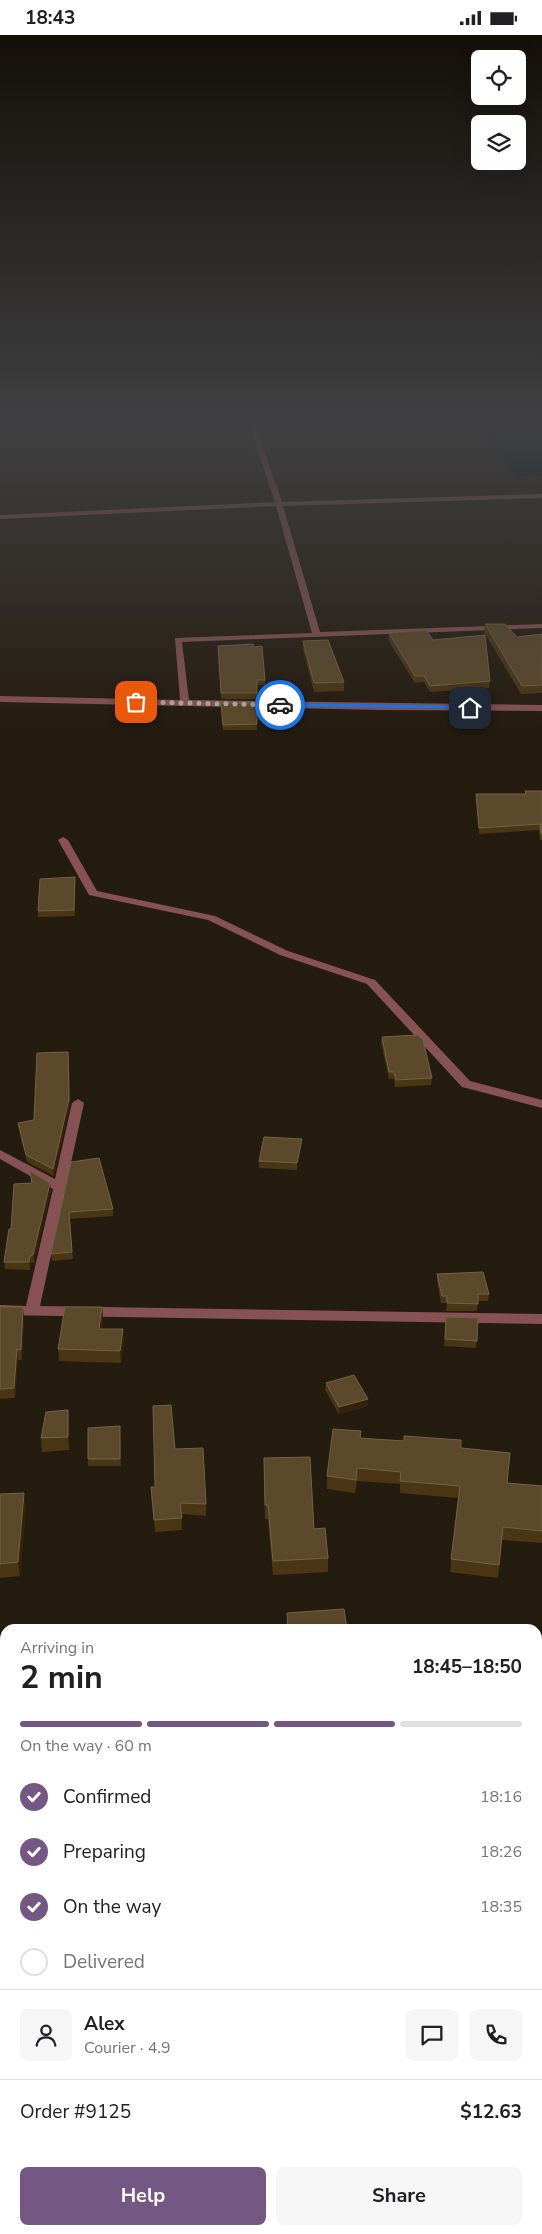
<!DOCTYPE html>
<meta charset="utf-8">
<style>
:root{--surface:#fff;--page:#f6f6f6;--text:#202124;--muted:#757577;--line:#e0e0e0;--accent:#745782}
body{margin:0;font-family:"Nunito Sans",sans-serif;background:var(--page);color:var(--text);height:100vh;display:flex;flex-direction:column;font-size:19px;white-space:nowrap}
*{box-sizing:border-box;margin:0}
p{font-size:16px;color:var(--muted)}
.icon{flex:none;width:28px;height:28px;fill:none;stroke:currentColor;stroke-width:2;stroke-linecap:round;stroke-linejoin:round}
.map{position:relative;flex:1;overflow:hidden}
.side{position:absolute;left:0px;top:1589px;width:542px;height:611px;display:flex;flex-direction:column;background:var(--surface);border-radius:15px 15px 0 0;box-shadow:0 5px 20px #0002}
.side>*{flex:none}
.tools{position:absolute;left:471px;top:15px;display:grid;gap:10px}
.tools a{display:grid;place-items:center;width:55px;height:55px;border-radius:8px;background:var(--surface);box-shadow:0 5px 20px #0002;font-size:25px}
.pin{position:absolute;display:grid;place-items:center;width:42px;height:42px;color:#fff;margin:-21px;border-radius:10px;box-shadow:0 2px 8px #0006}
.courier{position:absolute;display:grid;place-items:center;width:50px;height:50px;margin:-25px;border:4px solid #1a73e8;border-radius:50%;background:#fff;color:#222;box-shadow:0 1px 6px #0007}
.headline em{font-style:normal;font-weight:700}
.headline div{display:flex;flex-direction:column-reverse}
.headline{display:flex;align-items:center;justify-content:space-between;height:85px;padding:0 20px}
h1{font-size:32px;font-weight:700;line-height:38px}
.bar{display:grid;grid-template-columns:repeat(4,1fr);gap:8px 5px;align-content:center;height:60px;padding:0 20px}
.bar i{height:6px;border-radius:4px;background:var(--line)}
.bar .selected{background:var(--accent)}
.bar p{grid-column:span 4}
.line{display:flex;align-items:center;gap:12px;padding:0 20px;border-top:1px solid var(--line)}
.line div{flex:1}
.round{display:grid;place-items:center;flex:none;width:52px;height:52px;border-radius:8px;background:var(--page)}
ol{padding:0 20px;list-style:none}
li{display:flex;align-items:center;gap:15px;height:55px}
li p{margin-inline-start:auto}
li .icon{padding:5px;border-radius:50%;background:var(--accent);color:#fff;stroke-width:4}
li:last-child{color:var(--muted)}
li i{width:28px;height:28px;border:2px solid var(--line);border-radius:50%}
.action{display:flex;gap:10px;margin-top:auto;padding:10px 20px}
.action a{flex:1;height:58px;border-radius:8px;background:var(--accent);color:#fff;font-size:20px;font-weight:700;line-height:58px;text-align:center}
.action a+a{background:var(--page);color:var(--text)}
.status{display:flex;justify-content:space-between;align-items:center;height:35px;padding:0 25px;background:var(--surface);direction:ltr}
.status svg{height:14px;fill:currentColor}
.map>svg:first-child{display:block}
.water{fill:#030e0f}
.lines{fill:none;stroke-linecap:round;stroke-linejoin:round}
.street{fill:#865253;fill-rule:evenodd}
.wall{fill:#4a3615}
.shaded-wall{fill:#33230a}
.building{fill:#5c492b;stroke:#736248}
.route{fill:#1a73e8}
.done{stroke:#aaa398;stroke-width:5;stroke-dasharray:0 9}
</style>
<div class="status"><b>18:43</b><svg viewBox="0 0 49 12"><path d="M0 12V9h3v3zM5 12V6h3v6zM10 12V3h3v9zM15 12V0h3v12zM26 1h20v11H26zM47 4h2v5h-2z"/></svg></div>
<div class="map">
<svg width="542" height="2199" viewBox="0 0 542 2199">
<rect width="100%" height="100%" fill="#251c10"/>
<g class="water">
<path d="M481 389H542V440L515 442Z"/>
<path d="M542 2068V2199H487L489 2195H538V2079Z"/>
</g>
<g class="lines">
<g class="street">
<path d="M249 389H255L282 467 542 459V463L283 471 320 597 542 589V593L182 607 189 665 542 670V676L379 675 0 667V661L180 665 175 603 312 598 276 471 0 484V480L275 467Z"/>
<path d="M63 802 68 805 97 856 215 881 288 916 375 945 470 1046 542 1065V1073L462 1052 367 949 280 920 208 885 89 860 58 805Z"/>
<path d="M78 1064 84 1068 40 1271 542 1279V1289L0 1280V1270L26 1271 53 1154 0 1124V1115L55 1144 72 1068Z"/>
<path d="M5 1787V1803L0 1804V1788Z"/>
</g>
</g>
<g class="wall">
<path d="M485 589 517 602 542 599V658L521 659 484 597Z"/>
<path d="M389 598 433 605 490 646 489 653 430 657 424 647 415 648 388 605Z"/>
<path d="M303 606 344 647V656L314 657 303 614Z"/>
<path d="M218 611 265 645V650H257V664H221Z"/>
<path d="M221 668 257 669V695H223Z"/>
<path d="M525 756H542V805H540L539 795 479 799 476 765V759H525Z"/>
<path d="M75 848V881L38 882V876Z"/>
<path d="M382 1002 432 1043 431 1050 395 1052 394 1044H389L381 1008Z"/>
<path d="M69 1023 70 1070 54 1141 27 1127 19 1094 18 1088 34 1085Z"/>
<path d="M302 1104 301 1111 297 1135 259 1133V1126Z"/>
<path d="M71 1127 113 1174V1181L70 1184 73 1224 52 1226 51 1219Z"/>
<path d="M30 1136 51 1155 34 1228H31L30 1235 5 1234 4 1227 11 1194 31 1148Z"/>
<path d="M437 1239 489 1259 488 1266H478L477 1276H446L447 1268H441L437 1246Z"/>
<path d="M0 1272 24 1282 22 1325H18L15 1363 0 1364Z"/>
<path d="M102 1272 103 1284 102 1294 124 1306 121 1328 59 1326 58 1314Z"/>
<path d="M446 1282 477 1306 476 1313 444 1311Z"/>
<path d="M326 1348 368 1371 339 1379 325 1355Z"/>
<path d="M68 1375 69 1389V1415L42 1417 41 1403Z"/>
<path d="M120 1398 121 1431H88V1424Z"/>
<path d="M360 1403 461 1413 507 1448 542 1451V1508L502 1505 498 1543 450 1537 458 1463 400 1458V1449L357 1446 355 1458 327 1454V1441Z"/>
<path d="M175 1414 206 1469V1481L181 1479 182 1495 155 1497 151 1452H155Z"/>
<path d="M264 1423 314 1494 328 1523V1537L273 1540 268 1484H265Z"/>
<path d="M0 1459 26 1472 20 1541 0 1543Z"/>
</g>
<g class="shaded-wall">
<path d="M68 1017 70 1070 54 1141 53 1134Z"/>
<path d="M302 1104 301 1111 297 1135V1128Z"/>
<path d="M50 1148 51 1155 34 1228 33 1220Z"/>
<path d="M30 1221 31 1228 30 1235 29 1227Z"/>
<path d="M23 1272 24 1282 22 1325 21 1315Z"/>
<path d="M102 1272 103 1284 100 1305 99 1294Z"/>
<path d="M123 1294 124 1306 121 1328 120 1316Z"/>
<path d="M17 1314 18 1325 15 1363 14 1353Z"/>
<path d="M368 1364V1371L339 1379V1372Z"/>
<path d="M68 1375 69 1389V1415L68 1402Z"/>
<path d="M24 1458 26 1472 20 1541 18 1527Z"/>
<path d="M542 1936 540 1946 538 1954V1947Z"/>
<path d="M5 1974V1982L0 1983V1976Z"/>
<path d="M207 2195H210L209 2199H206Z"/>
</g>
<g class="building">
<path d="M485 589H505L517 602 542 599V650L522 651Z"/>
<path d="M426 595 433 605 485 600 490 646 430 651 424 641H415L389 598Z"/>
<path d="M328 605 344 647 314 648 303 606Z"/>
<path d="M253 609 254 612 262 611 265 645H257V658H221L218 611Z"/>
<path d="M221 668 257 669V689L223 690Z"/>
<path d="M525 756H542V799H541L540 789 479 793 476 759H526Z"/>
<path d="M75 842 74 875 38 876 40 844Z"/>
<path d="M418 1000 423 1005 432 1043 396 1045 394 1037H389L382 1002Z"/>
<path d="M68 1017 69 1064 53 1134 26 1120 18 1088 34 1085 37 1018Z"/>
<path d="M264 1102 302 1104 297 1128 259 1126Z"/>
<path d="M99 1123 113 1174 69 1177 72 1217 51 1219 71 1127Z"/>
<path d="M30 1136 50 1148 33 1220 30 1221 29 1227H4L9 1194H11L14 1149 32 1148Z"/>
<path d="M483 1237 489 1259H478V1269L447 1268V1261H442L437 1239Z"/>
<path d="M0 1272H23L21 1315 17 1314 14 1353 0 1354Z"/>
<path d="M65 1272H102L99 1294H123L120 1316 58 1314Z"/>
<path d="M446 1282 478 1283 477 1306 445 1304Z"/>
<path d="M354 1340 368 1364 339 1372 326 1348Z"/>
<path d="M171 1370 175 1414 203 1413 206 1469 180 1468 182 1483 154 1485 151 1452H155L153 1371Z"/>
<path d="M68 1375V1402L41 1403 46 1377Z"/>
<path d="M120 1391V1424H88V1393Z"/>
<path d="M333 1394 361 1396 360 1403 404 1406V1401L461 1405V1413L510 1418 507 1448 542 1451V1496L503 1492 499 1530 451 1524 460 1451 400 1446 401 1437 357 1433 356 1445 327 1441Z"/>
<path d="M310 1422 314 1494 325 1493 328 1523 273 1526 268 1470H265L264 1423Z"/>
<path d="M24 1458 18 1527 0 1529V1459Z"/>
<path d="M344 1574 347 1594H288L287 1578Z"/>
<path d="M538 1932 542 1935 538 1947Z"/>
<path d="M0 1942 5 1964V1974L0 1976Z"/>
<path d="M146 2195H207L206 2199H145Z"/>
</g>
<linearGradient id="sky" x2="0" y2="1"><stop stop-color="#140f09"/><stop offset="0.56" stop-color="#404042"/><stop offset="1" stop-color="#404042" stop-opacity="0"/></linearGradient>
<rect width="542" height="697" fill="url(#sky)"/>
<path class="route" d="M280 668 470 671 473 673 470 674 277 671Z"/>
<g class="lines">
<path class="done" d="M136 667 280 670"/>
</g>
</svg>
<div class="tools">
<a><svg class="icon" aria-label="locate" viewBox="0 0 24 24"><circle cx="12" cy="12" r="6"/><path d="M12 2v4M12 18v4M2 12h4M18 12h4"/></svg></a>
<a><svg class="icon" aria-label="layers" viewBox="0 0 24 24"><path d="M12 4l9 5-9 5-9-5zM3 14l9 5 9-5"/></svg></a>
</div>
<div class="pin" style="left:136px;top:667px;background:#ea580c"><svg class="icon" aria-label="bag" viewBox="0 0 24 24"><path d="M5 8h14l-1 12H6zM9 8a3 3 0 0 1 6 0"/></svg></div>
<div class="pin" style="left:470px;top:673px;background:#1f2937"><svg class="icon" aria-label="home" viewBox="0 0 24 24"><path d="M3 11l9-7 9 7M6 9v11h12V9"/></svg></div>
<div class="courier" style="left:280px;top:670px"><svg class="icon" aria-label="car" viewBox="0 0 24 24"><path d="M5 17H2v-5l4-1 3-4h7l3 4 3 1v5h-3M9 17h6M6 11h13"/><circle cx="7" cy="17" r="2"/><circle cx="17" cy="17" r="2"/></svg></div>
<section class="side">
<div class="headline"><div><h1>2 min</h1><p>Arriving in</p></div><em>18:45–18:50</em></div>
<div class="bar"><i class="selected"></i><i class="selected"></i><i class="selected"></i><i></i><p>On the way · 60 m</p></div>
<ol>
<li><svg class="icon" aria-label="check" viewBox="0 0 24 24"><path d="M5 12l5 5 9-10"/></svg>Confirmed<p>18:16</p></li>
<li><svg class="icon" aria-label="check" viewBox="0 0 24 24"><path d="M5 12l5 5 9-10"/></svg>Preparing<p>18:26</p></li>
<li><svg class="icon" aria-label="check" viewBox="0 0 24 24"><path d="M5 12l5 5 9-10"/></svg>On the way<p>18:35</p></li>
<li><i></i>Delivered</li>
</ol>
<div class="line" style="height:90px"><a class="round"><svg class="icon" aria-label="person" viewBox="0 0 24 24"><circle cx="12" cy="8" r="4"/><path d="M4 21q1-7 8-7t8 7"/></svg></a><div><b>Alex</b><p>Courier · 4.9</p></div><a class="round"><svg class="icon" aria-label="chat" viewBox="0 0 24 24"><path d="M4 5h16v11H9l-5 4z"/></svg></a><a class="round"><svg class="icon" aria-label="phone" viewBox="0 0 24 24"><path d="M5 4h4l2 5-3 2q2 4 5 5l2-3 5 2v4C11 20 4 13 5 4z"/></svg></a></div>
<div class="line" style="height:65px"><div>Order #9125</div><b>$12.63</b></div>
<div class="action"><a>Help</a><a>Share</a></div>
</section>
</div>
